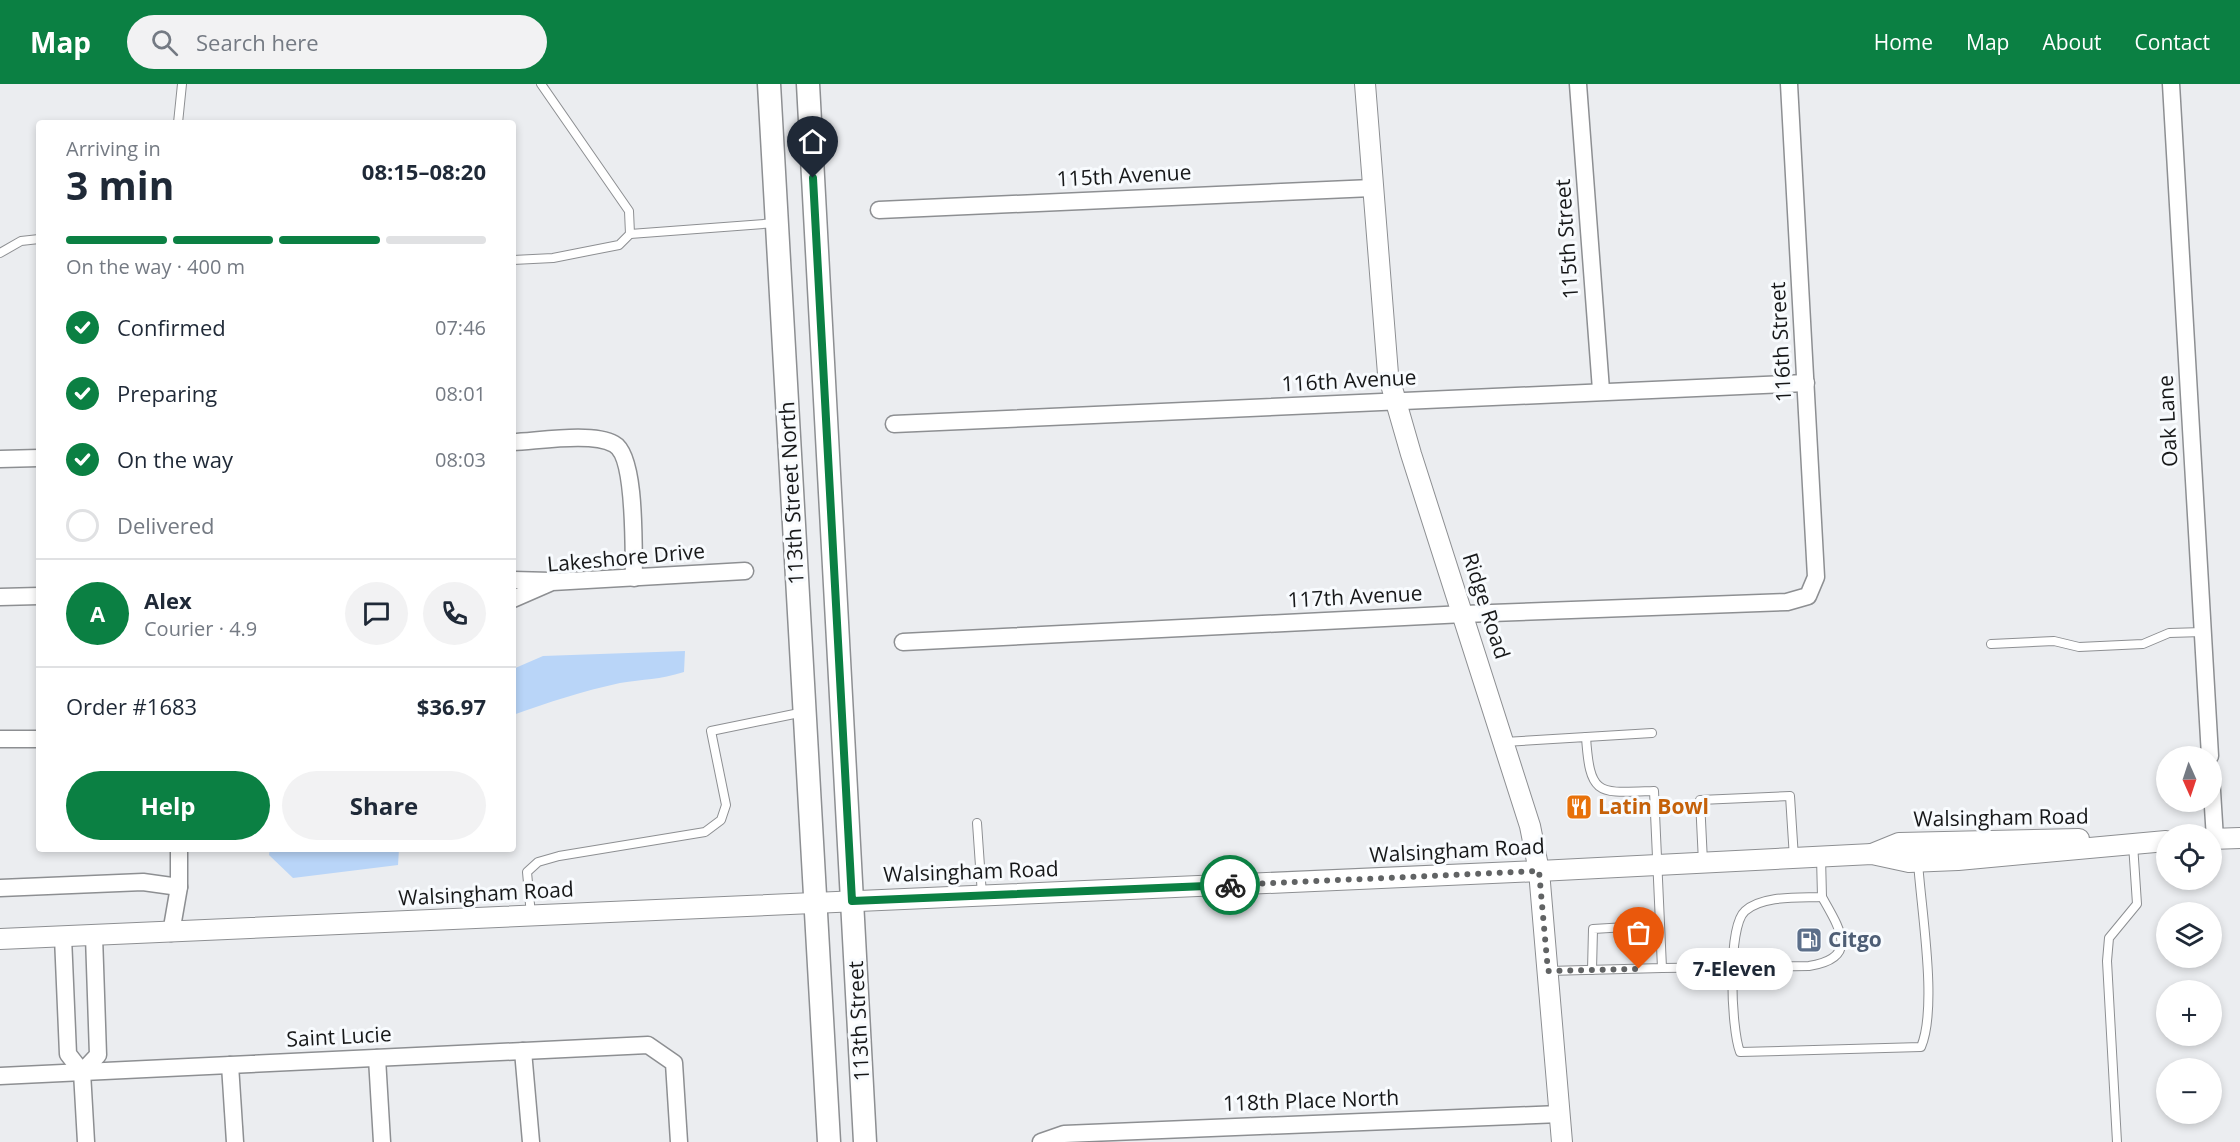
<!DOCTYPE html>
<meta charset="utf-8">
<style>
:root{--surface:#fff;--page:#f2f2f3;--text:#1f2937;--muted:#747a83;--line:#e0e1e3;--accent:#0b8043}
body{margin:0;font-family:"Open Sans",sans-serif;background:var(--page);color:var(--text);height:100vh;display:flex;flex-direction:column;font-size:22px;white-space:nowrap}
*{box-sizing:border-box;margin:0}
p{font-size:20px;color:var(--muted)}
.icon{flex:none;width:33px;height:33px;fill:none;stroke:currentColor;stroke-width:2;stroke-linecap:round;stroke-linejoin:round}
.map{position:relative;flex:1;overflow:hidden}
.details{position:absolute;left:36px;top:36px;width:480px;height:732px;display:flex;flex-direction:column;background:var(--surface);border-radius:6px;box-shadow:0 3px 9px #0003}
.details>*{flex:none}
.needle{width:39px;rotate:177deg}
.buttons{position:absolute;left:2156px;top:662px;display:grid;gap:12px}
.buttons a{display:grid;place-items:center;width:66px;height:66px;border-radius:50%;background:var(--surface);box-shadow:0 3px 9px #0003;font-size:30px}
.pin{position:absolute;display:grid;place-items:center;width:51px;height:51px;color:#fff;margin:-62px -26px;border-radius:50% 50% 50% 0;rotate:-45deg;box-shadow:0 0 6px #0007}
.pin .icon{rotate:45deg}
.courier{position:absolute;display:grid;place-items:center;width:60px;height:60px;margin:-30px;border:4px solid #0b8043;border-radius:50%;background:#fff;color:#222;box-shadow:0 2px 8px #0007}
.bubble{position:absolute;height:42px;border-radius:21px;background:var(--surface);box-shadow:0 3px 9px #0003;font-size:20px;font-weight:700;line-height:42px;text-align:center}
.overview em{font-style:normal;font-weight:700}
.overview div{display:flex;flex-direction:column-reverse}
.overview{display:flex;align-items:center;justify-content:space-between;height:102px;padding:0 30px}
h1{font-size:39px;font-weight:700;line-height:45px}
.bar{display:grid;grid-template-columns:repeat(4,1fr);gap:9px 6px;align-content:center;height:72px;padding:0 30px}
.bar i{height:8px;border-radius:4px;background:var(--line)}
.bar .current{background:var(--accent)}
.bar p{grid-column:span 4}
.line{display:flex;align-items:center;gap:15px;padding:0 30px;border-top:2px solid var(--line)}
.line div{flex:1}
.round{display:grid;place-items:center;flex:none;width:63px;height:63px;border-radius:32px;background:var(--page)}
ol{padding:0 30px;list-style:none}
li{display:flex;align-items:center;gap:18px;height:66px}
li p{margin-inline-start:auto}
li .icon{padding:6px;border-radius:50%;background:var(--accent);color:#fff;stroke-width:4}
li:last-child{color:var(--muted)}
li i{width:33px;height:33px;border:3px solid var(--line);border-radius:50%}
.button{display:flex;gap:12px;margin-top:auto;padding:12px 30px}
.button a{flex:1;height:69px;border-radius:36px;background:var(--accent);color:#fff;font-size:24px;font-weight:700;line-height:69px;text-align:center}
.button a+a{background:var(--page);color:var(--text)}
header{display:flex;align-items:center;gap:36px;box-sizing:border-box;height:84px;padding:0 30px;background:var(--accent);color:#fff}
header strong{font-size:28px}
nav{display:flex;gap:33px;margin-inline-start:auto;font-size:21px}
.search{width:420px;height:54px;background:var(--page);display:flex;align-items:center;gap:15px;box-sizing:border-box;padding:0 21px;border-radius:33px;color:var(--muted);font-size:22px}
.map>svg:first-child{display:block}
.water{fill:#b9d5f8}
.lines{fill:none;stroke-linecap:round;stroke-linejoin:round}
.service-casing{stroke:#8d8f92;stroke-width:10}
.minor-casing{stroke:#8d8f92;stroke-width:19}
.tertiary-casing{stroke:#8d8f92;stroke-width:22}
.secondary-casing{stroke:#8d8f92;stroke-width:25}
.service{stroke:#fff;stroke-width:8}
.minor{stroke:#fff;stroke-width:16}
.tertiary{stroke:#fff;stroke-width:20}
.secondary{stroke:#fff;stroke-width:22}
.done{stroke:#616364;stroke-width:6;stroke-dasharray:0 10.8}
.route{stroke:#0b8043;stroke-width:8}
.labels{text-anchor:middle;stroke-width:6;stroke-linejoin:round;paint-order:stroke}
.street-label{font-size:21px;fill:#171819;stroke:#f8fbfe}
.food-label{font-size:21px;font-weight:bold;fill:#c56008;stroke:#f8fbfe;text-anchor:start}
.service-label{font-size:21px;font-weight:bold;fill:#4e5e75;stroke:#f8fbfe;text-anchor:start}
</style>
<header>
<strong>Map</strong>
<div class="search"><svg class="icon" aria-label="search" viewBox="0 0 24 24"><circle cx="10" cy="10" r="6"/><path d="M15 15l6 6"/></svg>Search here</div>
<nav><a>Home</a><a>Map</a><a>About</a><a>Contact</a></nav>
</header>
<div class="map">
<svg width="2240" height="1058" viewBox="0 0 2240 1058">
<rect width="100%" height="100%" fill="#ebedf0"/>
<g class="water">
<path d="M685 567 684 588C659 596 644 595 620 599 583 607 549 618 513 631V585L543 572Z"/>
<path d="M270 765H399L398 781 293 794 269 771Z"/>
</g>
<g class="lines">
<defs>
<g id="service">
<path d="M541 0 629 127 630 150"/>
<path d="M178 39 182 0"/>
<path d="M0 169 21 157 39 155"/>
<path d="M513 176 553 174 619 161 630 150 776 139"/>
<path d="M1991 560 2054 557 2079 563 2143 560 2169 549 2203 548"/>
<path d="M1586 653 1652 649"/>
<path d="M1504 658 1586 653C1590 713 1598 709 1654 707L1662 884 1548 887"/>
<path d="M977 739 982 811"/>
<path d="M1821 773 1822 813C1800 814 1763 811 1745 827 1727 843 1731 945 1740 968L1921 963C1938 923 1921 825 1918 778"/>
<path d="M1703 778 1700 716 1790 712 1794 774"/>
<path d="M531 831 527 788 538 778 559 772 705 748 721 736 726 721 711 647 804 628"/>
<path d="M1662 884 1809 882C1860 874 1840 845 1822 813"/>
<path d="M1592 886 1593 845 1660 841"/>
<path d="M2117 1058 2107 877 2109 854 2137 820 2133 760"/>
</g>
<g id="minor">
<path d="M1578 0 1601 306"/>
<path d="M2171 0 2210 672"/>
<path d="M879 126 1372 104"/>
<path d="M894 340 1806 299"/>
<path d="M513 358C539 357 592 348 614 360 637 372 633 468 634 494"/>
<path d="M0 375 39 374"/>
<path d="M513 496 551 497"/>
<path d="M0 513 39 512"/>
<path d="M513 515 552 498 745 487"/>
<path d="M903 558 1464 530 1787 518 1808 512 1816 493 1789 0"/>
<path d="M0 655H39"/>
<path d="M2211 691 2215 755"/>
<path d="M0 804 143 798 179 803"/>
<path d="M171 849 179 803V765"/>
<path d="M63 853 68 970 82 988"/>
<path d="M523 967 531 1058"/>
<path d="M377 974 382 1058"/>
<path d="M230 981 235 1058"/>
<path d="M82 988 98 971 94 852"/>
<path d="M82 988 86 1058"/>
<path d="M0 992 648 961 674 979 679 1058"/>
<path d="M1041 1058 1064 1050 1560 1030"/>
</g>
<g id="tertiary">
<path d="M1365 0 1388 290 1411 370 1530 742 1539 787 1562 1058"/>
<path d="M2211 755 2240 754"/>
<path d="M1872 770 1899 759 2079 755"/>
<path d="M0 855 1539 787 1872 770 1909 778 1958 776 2166 757"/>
</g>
<g id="secondary">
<path d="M769 0 829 1058"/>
<path d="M808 0 865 1058"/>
</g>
</defs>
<use href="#service" class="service-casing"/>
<use href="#minor" class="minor-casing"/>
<use href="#tertiary" class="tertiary-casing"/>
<use href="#secondary" class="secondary-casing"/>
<use href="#service" class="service"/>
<use href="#minor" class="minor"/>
<use href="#tertiary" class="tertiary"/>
<use href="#secondary" class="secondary"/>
</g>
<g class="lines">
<path class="done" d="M1230 801 1539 787 1548 887 1639 885"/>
<path class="route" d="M813 94 852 817 1230 801"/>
</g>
<defs>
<symbol id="restaurant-square" viewBox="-11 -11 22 22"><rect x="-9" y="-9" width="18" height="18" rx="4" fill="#e8710a" stroke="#f8fbfe"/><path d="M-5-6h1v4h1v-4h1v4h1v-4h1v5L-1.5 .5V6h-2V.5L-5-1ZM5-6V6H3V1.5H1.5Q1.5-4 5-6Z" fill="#fff"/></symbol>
<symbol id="fuel-square" viewBox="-11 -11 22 22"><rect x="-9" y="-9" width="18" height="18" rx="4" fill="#5c6f8a" stroke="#f8fbfe"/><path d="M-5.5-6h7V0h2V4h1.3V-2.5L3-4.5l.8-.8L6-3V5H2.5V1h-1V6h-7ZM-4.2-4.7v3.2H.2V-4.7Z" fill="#fff"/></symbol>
</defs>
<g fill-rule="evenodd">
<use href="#restaurant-square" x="1564" y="708" width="30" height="30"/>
<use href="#fuel-square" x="1794" y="841" width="30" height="30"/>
</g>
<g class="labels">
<g class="street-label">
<text transform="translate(1124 92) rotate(-3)" y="7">115th Avenue</text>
<text transform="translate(1567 155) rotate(-94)" y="7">115th Street</text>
<text transform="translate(1781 258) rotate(-93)" y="7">116th Street</text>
<text transform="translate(1349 297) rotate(-3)" y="7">116th Avenue</text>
<text transform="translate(2168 337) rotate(-93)" y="7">Oak Lane</text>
<text transform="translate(792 409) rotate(-93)" y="7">113th Street North</text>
<text transform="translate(626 474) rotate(-5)" y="7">Lakeshore Drive</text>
<text transform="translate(1355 513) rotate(-3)" y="7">117th Avenue</text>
<text transform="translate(1486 522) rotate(72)" y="7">Ridge Road</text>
<text transform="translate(2001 734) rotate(-1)" y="7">Walsingham Road</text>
<text transform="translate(1457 767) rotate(-3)" y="7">Walsingham Road</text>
<text transform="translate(971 788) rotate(-2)" y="7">Walsingham Road</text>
<text transform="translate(486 810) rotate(-3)" y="7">Walsingham Road</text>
<text transform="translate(859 937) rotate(-93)" y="7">113th Street</text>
<text transform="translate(339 953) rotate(-3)" y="7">Saint Lucie</text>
<text transform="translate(1311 1017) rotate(-2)" y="7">118th Place North</text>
</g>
<g class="food-label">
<text x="1598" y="730">Latin Bowl</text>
</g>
<g class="service-label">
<text x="1828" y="863">Citgo</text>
</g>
</g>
</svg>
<div class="buttons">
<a><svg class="needle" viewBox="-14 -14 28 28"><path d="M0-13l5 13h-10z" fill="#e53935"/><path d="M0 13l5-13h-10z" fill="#747a83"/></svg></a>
<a><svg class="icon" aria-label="locate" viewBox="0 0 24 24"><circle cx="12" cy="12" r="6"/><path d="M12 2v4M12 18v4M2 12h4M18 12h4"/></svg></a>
<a><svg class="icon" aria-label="layers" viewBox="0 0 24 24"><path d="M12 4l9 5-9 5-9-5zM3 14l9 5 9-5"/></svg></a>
<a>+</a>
<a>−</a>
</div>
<div class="pin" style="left:1639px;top:885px;background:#ea580c"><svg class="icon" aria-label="bag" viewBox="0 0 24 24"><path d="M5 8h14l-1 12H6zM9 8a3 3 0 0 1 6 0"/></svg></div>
<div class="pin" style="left:813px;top:94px;background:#1f2937"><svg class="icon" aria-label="home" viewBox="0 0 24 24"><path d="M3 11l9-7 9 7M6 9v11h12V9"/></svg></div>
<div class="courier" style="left:1230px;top:801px"><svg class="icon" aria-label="bike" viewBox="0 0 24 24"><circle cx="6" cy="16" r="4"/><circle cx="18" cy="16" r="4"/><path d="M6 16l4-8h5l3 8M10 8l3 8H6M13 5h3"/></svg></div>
<div class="bubble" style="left:1676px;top:864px;width:117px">7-Eleven</div>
<section class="details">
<div class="overview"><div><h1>3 min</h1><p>Arriving in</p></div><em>08:15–08:20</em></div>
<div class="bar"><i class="current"></i><i class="current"></i><i class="current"></i><i></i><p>On the way · 400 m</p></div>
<ol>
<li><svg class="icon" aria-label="check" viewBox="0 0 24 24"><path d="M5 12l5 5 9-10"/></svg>Confirmed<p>07:46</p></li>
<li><svg class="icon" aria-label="check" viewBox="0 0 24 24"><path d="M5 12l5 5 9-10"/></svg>Preparing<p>08:01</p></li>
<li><svg class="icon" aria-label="check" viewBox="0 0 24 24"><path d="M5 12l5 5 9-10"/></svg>On the way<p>08:03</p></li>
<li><i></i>Delivered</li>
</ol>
<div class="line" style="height:108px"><b class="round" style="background:var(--accent);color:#fff">A</b><div><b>Alex</b><p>Courier · 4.9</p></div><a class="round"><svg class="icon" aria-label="chat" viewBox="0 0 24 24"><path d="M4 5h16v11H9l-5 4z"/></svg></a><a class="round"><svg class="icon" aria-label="phone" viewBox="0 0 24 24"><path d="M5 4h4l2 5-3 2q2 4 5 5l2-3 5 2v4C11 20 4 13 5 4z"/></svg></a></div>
<div class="line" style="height:78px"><div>Order #1683</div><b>$36.97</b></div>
<div class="button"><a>Help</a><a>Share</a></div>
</section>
</div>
